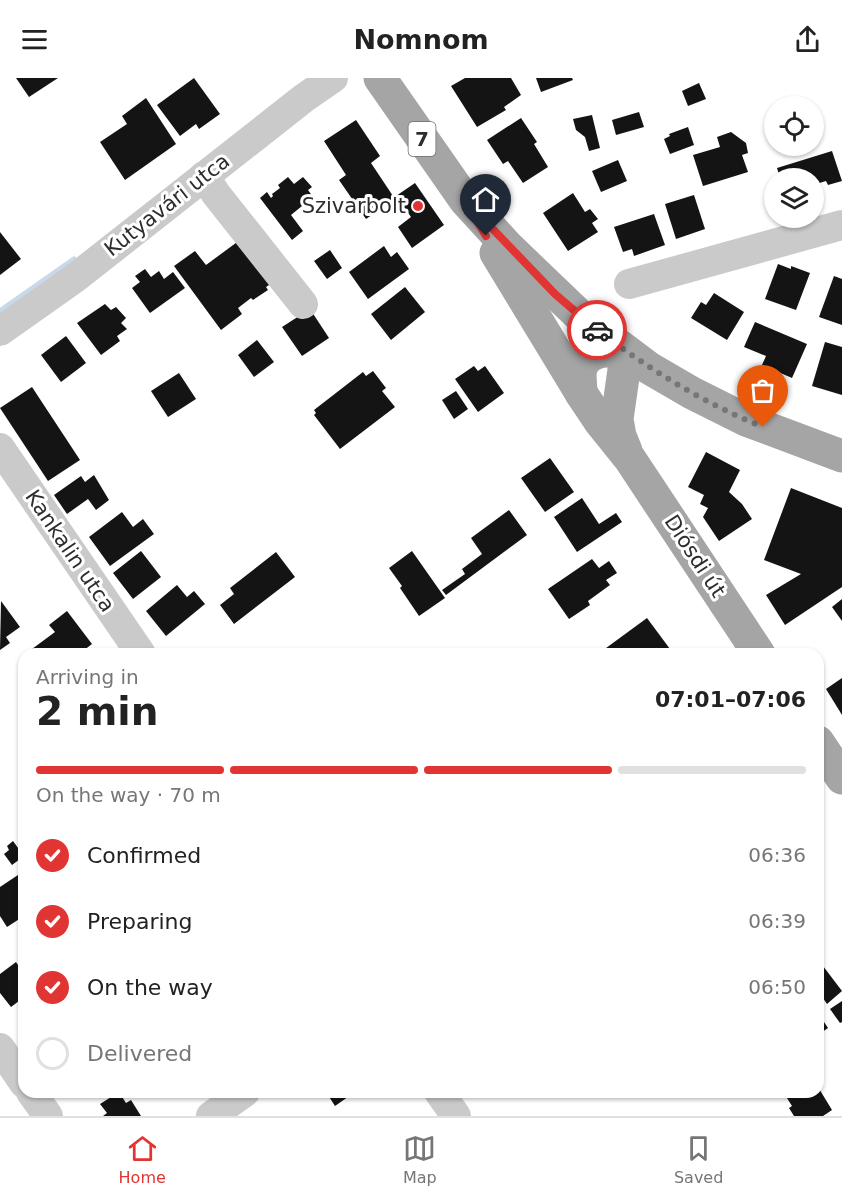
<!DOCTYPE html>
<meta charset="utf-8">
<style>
:root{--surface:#fff;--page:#f2f2f2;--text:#222;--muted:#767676;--line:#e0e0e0;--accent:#e03532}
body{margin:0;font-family:"DejaVu Sans",sans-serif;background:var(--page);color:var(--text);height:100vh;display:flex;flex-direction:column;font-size:22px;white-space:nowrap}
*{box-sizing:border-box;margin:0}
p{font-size:20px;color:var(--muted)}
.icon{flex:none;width:33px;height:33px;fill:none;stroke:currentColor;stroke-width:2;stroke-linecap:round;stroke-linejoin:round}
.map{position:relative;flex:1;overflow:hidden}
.drawer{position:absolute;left:18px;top:570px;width:806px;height:450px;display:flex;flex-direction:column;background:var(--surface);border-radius:18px;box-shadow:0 2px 4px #0004}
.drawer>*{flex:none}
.buttons{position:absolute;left:764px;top:18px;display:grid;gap:12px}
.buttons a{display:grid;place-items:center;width:60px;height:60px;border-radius:50%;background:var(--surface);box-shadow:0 2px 4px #0004;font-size:30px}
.pin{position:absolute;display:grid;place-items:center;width:51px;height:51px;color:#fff;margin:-62px -26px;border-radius:50% 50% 50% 0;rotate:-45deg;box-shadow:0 0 6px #0007}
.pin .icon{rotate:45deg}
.courier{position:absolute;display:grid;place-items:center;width:60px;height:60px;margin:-30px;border:4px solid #e03532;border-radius:50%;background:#fff;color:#222;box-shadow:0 2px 8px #0007}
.summary em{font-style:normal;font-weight:600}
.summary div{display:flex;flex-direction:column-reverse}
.summary{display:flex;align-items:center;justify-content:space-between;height:102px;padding:0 18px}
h1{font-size:39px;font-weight:600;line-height:45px}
.bar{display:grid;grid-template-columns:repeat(4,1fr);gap:9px 6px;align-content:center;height:72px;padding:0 18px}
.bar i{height:8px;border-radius:4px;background:var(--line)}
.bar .on{background:var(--accent)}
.bar p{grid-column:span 4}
ol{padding:0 18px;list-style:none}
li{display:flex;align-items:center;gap:18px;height:66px}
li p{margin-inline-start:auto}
li .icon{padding:6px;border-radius:50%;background:var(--accent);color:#fff;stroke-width:4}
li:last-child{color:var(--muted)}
li i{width:33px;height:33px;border:3px solid var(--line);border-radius:50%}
header{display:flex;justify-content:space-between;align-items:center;height:78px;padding:0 18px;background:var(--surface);font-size:27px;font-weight:600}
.menu{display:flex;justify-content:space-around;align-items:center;height:84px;border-top:2px solid var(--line);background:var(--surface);font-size:16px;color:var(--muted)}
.menu a{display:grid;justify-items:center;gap:3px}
.menu .on{color:var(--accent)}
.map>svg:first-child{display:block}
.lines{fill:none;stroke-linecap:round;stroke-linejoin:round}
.stream{stroke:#c7d9ea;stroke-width:7}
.building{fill:#141414}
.minor{stroke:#cacaca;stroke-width:30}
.major{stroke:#a5a5a5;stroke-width:33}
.done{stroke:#767676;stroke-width:6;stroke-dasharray:0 10.8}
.route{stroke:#e03532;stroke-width:8}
.poi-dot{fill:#e03532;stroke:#fff;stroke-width:2}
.labels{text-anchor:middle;stroke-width:6;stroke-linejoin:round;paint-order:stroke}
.shield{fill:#fff;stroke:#6c6c6c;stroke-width:1.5}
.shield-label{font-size:20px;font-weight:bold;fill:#2d2d2d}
.street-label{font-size:21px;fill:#2d2d2d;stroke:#fff}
.poi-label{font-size:21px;fill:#2d2d2d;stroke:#fff;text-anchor:end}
</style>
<header><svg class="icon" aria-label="menu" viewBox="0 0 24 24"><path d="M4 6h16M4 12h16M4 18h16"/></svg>Nomnom<svg class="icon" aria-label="share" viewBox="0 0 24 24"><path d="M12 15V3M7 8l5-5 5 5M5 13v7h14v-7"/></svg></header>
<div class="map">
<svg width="842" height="1038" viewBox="0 0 842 1038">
<rect width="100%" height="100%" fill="#fff"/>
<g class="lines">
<path class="stream" d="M0 234 74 182"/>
</g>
<g class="building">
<path d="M16 0H58L29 19Z"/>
<path d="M194 0 220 36 199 51 196 46 180 58 157 27Z"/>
<path d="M465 0H511L521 17 504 29 506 32 477 49 451 8Z"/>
<path d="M536 0H572L573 2 541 14Z"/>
<path d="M699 5 706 21 688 28 682 13Z"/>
<path d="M146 20 176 66 125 102 100 64 127 46 122 38Z"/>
<path d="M639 34 644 49 616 57 612 42Z"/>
<path d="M592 37 600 70 589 73 585 59 576 52 573 41Z"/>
<path d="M521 40 537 64 534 66 548 89 523 105 508 83 503 86 487 62Z"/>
<path d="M356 42 380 78 371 85 395 121 366 141 339 102 346 97 324 63Z"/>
<path d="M688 49 694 67 670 76 664 61 670 58 669 56Z"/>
<path d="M731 54 746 65 748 75 742 77 748 94 703 108 693 77 720 69 717 59Z"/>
<path d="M832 73 842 103 828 107 826 103 813 107V100H780L777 90Z"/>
<path d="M618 82 627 103 601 114 592 93Z"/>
<path d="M288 99 294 106 303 99 312 109 308 112 313 119 291 137 303 153 292 162 260 120 267 114 271 120 273 118 272 116 280 110 278 107Z"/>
<path d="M415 105 444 147 412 170 398 149 411 139 396 118Z"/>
<path d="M573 115 585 134 590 131 598 141 592 145 598 154 568 173 543 135Z"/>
<path d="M694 117 705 151 676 161 665 126Z"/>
<path d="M654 136 665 167 634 178 632 171 623 174 614 149Z"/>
<path d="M0 154 21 181 0 197Z"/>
<path d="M244 159 275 203 266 209 268 212 253 222 251 220 238 230 242 236 221 252 174 188 195 173 206 187Z"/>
<path d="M384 168 391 179 397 174 409 191 368 221 349 194Z"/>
<path d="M330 172 342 190 327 201 314 183Z"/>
<path d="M778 186 791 191V188L810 195 796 232 765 221Z"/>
<path d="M145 191 151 199 159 193 164 201 173 194 185 210 150 235 132 210 140 204 135 198Z"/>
<path d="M834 198 842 201V247L819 239Z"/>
<path d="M405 209 425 234 391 262 371 236Z"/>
<path d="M714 215 744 234 727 262 691 240 701 224 706 227Z"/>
<path d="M105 226 111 232 116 229 126 240 121 245 127 251 117 258 120 263 101 277 77 245Z"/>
<path d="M310 231 329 260 302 278 282 249Z"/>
<path d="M755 244 807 266 792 300 762 287 766 278 744 269Z"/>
<path d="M66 258 86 285 61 304 41 277Z"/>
<path d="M257 262 274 284 254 299 238 277Z"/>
<path d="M825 264 842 269V317L812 308Z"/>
<path d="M474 288 478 293 485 288 504 315 478 334 455 301Z"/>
<path d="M373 293 386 310 382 313 395 329 340 371 314 337 316 335 314 332 363 294 366 298Z"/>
<path d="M179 295 196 321 168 339 151 313Z"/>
<path d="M32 309 80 382 48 403 0 330Z"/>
<path d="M456 313 468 331 454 341 442 322Z"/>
<path d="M706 374 740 392 729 414 742 426 752 441 719 463 703 439 708 430 700 426 704 417 688 409Z"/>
<path d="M550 380 574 414 545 434 521 400Z"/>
<path d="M94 397 109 422 96 432 88 421 67 436 54 417 81 398 85 404Z"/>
<path d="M791 410 842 430V509L785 547 766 517 801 496 764 482Z"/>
<path d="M582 420 599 446 616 435 622 444 577 474 554 439Z"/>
<path d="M509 432 527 457 446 517 442 512 465 496 462 491 482 476 471 460Z"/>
<path d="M122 434 133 449 143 441 154 456 110 488 89 459Z"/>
<path d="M141 473 161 499 133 521 113 495Z"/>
<path d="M412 473 445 520 419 538 400 510 402 508 389 490Z"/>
<path d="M276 474 295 499 234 546 220 527 234 516 230 510Z"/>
<path d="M592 481 599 490 609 483 617 495 606 502 610 507 588 523 590 527 569 541 548 511Z"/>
<path d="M177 507 187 519 194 513 205 526 166 558 146 533Z"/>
<path d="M842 521V543L832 529Z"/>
<path d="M1 523 20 549 6 559 10 565 0 572Z"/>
<path d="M67 533 92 566 79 576H35L32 571 55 554 49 547Z"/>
<path d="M647 540 670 571 664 576H604L602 573Z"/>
<path d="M842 600V637L826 611Z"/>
<path d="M13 763 24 778 12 787 4 776 9 772 7 768Z"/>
<path d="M24 793V838L7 849 0 838V809Z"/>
<path d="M16 884 24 896V930L19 923 11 929 0 915V896Z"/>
<path d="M823 888 842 913 827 926 818 913V892Z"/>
<path d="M842 923V944L840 945 830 931Z"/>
<path d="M820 938 828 950 818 957V939Z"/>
<path d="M818 1009 832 1032 823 1038H794L789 1030 792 1028 785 1017 790 1014H818Z"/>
<path d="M119 1014 126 1025 131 1022 141 1038H103L107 1035 100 1026Z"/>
<path d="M326 1014H355L335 1028Z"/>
</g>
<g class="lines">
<g class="minor">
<path d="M204 98 216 116 303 226"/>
<path d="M629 206 842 147"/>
<path d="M0 253 75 200 304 20 333 0"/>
<path d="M0 370 141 576"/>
<path d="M0 970 24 1005"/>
<path d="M31 1014 48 1038"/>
<path d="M439 1014 456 1038"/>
<path d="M211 1038 245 1014"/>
</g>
<g class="major">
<path d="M380 0 465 122 507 168 581 239 649 290 692 315 746 342 842 378"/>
<path d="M496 175 581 315 601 345 630 381 759 576"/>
<path d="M623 272 624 292 617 341 620 358 626 373"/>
<path d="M581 315C581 308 579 297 581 290 587 272 608 272 623 272"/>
<path d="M818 664 842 700"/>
</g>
</g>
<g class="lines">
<path class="done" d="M597 252C649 291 703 325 763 349"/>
<path class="route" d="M486 158 465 122 555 216 597 252"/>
</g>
<circle class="poi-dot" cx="418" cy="128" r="6"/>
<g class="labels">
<rect class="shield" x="408.5" y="44" width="27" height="34" rx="4.5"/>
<g class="shield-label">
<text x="422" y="68">7</text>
</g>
<g class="street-label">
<text transform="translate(167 127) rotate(-38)" y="7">Kutyavári utca</text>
<text transform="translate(70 473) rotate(56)" y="7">Kankalin utca</text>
<text transform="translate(695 478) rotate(57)" y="7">Diósdi út</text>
</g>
<g class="poi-label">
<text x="406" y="135">Szivarbolt</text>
</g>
</g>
</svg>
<div class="buttons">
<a><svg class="icon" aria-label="locate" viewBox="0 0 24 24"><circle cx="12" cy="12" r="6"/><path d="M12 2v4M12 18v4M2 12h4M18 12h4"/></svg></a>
<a><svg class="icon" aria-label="layers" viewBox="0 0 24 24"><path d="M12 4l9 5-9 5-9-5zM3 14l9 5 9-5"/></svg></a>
</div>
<div class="pin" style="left:763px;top:349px;background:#ea580c"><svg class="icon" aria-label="bag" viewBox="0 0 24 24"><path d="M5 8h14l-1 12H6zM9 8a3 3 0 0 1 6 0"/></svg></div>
<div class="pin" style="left:486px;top:158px;background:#1f2937"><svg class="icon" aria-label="home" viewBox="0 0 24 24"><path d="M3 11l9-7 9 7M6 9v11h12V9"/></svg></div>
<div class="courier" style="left:597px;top:252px"><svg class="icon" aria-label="car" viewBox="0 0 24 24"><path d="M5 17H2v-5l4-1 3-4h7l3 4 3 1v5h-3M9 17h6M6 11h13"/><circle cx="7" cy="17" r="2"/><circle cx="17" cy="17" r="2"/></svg></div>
<section class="drawer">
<div class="summary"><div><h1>2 min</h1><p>Arriving in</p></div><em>07:01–07:06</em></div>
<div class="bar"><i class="on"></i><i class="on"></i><i class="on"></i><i></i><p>On the way · 70 m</p></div>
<ol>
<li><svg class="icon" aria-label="check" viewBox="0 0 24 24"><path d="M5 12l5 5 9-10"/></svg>Confirmed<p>06:36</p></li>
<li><svg class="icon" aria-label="check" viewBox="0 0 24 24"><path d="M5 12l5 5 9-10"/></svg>Preparing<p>06:39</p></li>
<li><svg class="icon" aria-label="check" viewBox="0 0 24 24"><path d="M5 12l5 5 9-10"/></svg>On the way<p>06:50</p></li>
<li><i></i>Delivered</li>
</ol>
</section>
</div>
<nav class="menu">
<a class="on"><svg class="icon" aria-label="home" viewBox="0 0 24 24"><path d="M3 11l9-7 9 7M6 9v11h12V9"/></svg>Home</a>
<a><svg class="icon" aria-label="map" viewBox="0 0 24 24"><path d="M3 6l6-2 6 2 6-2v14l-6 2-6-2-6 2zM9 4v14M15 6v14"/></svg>Map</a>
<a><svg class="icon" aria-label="saved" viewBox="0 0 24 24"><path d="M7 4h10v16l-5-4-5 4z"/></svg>Saved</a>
</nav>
